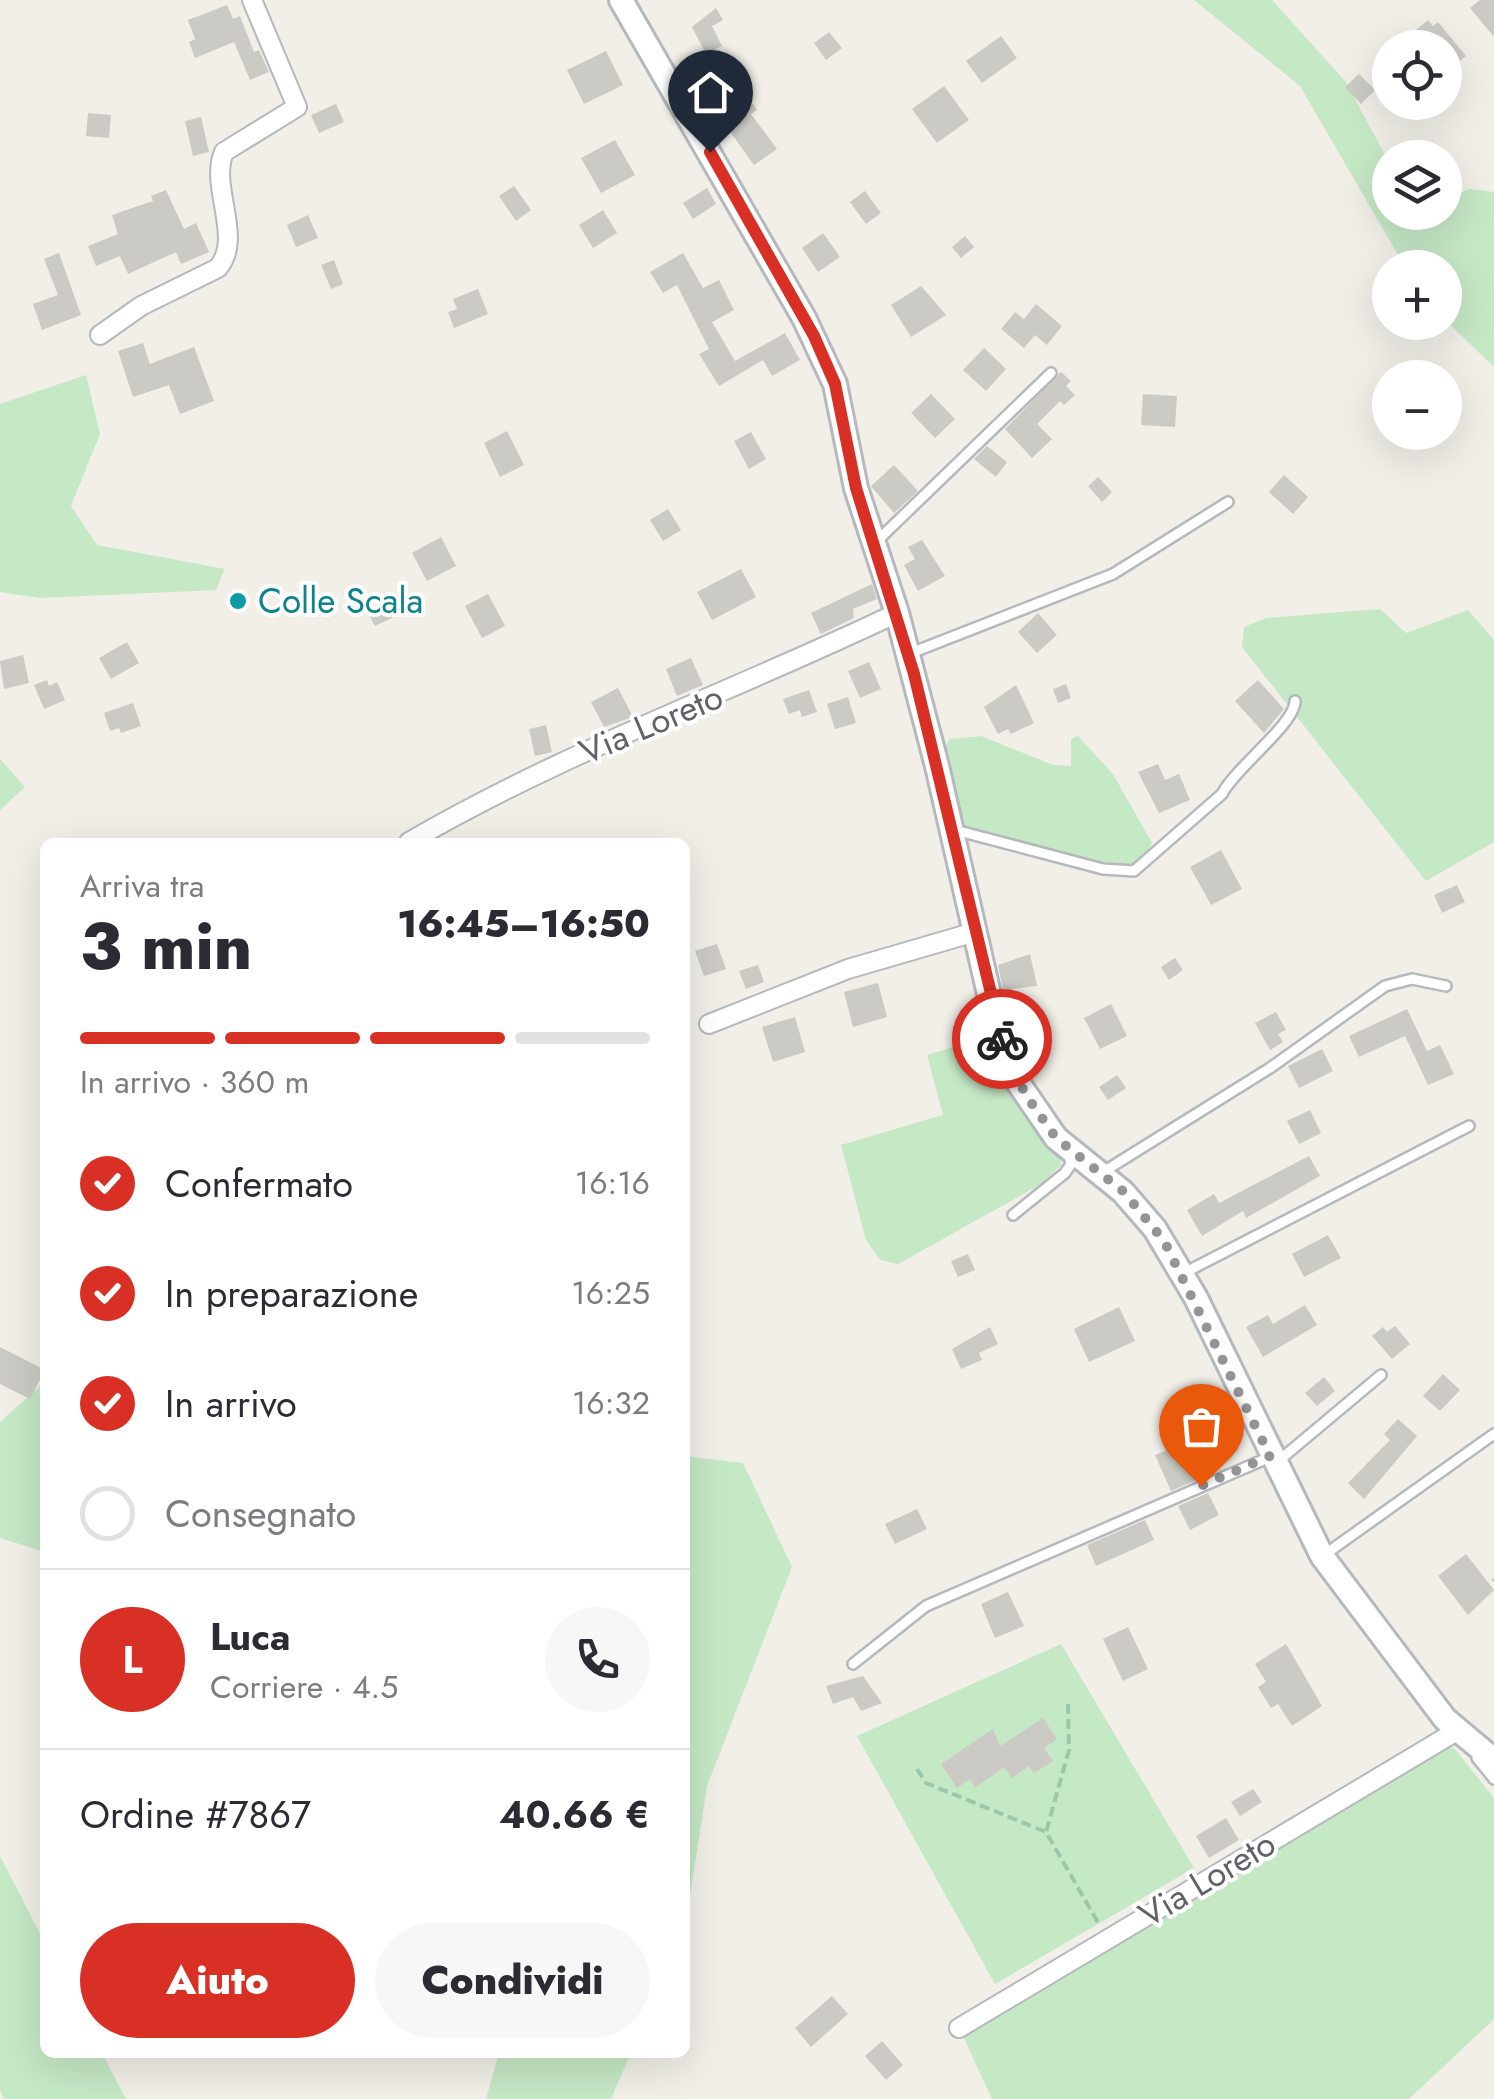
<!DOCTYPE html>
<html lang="it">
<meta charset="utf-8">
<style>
:root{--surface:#fff;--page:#f7f7f7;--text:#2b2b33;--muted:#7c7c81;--line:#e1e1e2;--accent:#d93025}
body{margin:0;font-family:Jost,sans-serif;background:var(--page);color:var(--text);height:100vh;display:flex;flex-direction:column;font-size:38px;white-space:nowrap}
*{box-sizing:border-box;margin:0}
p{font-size:32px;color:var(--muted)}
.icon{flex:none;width:55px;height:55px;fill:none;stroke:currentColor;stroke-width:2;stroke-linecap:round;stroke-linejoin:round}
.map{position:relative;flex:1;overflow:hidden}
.side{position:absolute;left:40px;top:838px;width:650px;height:1220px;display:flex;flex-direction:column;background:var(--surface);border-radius:15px;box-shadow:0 10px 40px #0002}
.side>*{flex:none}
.buttons{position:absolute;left:1372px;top:30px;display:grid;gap:20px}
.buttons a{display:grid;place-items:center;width:90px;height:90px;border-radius:50%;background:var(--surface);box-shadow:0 10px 40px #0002;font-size:50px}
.pin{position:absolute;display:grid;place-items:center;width:85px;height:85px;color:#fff;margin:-102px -42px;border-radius:50% 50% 50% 0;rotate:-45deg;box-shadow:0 0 10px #0007}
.pin .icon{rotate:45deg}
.courier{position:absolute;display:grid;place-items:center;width:100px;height:100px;margin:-50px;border:8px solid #d93025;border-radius:50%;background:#fff;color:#222;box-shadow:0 2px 12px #0007}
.head em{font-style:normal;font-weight:800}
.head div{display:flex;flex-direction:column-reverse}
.head{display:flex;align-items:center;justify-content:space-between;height:170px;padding:0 40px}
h1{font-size:65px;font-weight:800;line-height:75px}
.bar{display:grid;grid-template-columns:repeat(4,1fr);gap:15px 10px;align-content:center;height:120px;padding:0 40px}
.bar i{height:12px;border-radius:8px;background:var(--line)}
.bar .on{background:var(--accent)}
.bar p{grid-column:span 4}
.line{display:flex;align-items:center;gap:25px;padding:0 40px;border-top:2px solid var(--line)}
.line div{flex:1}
.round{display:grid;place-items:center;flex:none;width:105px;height:105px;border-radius:52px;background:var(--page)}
ol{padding:0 40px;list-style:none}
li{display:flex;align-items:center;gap:30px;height:110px}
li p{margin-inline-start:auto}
li .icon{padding:10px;border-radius:50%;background:var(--accent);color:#fff;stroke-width:4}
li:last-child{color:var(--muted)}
li i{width:55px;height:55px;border:5px solid var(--line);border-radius:50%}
.button{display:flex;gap:20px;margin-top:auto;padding:20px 40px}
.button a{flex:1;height:115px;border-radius:60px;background:var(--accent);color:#fff;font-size:40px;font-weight:800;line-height:115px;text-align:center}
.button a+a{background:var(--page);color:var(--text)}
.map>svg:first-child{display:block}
.green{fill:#c5e8c5}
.building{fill:#cccac5}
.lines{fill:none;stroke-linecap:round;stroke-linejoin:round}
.service-casing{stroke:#b5b8bc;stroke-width:14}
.minor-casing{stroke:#b5b8bc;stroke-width:22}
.tertiary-casing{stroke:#b5b8bc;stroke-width:28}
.path{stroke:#9cc7a9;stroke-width:4;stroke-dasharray:10 5;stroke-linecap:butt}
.service{stroke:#fff;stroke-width:9}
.minor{stroke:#fff;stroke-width:18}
.tertiary{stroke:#fff;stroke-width:22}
.done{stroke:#929495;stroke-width:10;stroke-dasharray:0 18}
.route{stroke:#d93025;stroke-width:12}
.culture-dot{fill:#0f9aa8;stroke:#fff;stroke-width:4}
.labels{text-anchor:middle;stroke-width:8;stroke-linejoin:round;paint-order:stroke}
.culture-label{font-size:35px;fill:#0d838f;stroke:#fff;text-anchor:start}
.street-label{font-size:35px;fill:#5f6368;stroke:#fff}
</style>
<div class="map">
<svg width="1494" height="2099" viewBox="0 0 1494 2099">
<rect width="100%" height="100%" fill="#f1efe8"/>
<g class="green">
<path d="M1194 0H1272L1345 81 1390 164V212H1445V201L1469 189 1494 192V367L1445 320V268L1405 267 1300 86Z"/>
<path d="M86 375 100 434 71 506 97 545 225 569 216 590 40 598 0 592V404Z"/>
<path d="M1380 609 1406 633 1468 610 1494 640V842L1426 881 1242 647 1244 627 1266 618Z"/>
<path d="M981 736 1053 765 1071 766V739L1078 736 1113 774 1152 843C1143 863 1131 869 1109 868L960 828C954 802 934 761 950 739Z"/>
<path d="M0 759 25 787 0 810Z"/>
<path d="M990 1036 1009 1095 1060 1154 1061 1165 1043 1183 898 1264 880 1260 866 1240 841 1145 943 1115 927 1055Z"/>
<path d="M45 1382V1552L0 1538V1422Z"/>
<path d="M685 1456 743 1463 792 1567 707 1786 685 1928Z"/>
<path d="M1061 1644 1194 1868 995 1984 857 1736Z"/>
<path d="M1445 1746 1455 1749 1494 1798V2019L1409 2099H992L962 2034Z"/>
<path d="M0 1856 45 1943V2052L102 2053 126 2099H4L0 2090Z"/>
<path d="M499 2053V2052L631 2053 611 2099H486Z"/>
</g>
<g class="building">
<path d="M1480 0H1494V37L1470 8Z"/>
<path d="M227 5 233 19 240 16 254 52 259 50 269 72 250 80 234 42 195 58 189 42 195 39 188 20Z"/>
<path d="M716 8 723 20 712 26 722 46 706 54 692 27Z"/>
<path d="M1428 20 1433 26 1438 22 1466 56 1445 73V48H1394Z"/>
<path d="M829 32 842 48 826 60 814 43Z"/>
<path d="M1001 36 1017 58 982 83 966 61Z"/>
<path d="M606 51 623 85 584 104 567 70Z"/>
<path d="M1359 74 1375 90 1361 104 1345 87Z"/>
<path d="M944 86 969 120 937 143 912 109Z"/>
<path d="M746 94 757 110 751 114 777 149 754 165 718 115Z"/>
<path d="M336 104 344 122 319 133 311 115Z"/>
<path d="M88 113 111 115 109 138 86 136Z"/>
<path d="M201 117 209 152 193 156 185 121Z"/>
<path d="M615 140 635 175 601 193 581 158Z"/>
<path d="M514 186 531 210 516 221 499 196Z"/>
<path d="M707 188 716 204 693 219 683 203Z"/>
<path d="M166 190 184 229 196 223 209 252 181 264 176 252 128 274 120 256 96 266 88 246 118 234 112 215 153 201 151 196Z"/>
<path d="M865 191 881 213 866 224 850 202Z"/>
<path d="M603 210 617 233 593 248 579 225Z"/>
<path d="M308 215 318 238 296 247 287 225Z"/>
<path d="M823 233 840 257 818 272 802 248Z"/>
<path d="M965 236 974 247 961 258 952 247Z"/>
<path d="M59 253 81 315 42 330 33 304 58 295 44 259Z"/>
<path d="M683 253 703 288 719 280 734 310 712 322 735 361 785 333 800 360 772 376 763 360 719 386 699 354 709 349 677 285 663 293 650 272Z"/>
<path d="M334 260 343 284 331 289 321 265Z"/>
<path d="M921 286 946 315 911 337 891 305Z"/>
<path d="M478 289 488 314 454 328 448 312 457 309 453 299Z"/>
<path d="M1036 304 1062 326 1047 345 1035 335 1024 348 1001 329 1015 312 1024 319Z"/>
<path d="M143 343 150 364 194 347 214 401 180 414 169 385 133 397 118 351Z"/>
<path d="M984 348 1006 369 986 391 963 370Z"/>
<path d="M1061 372 1071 381 1066 386 1075 395 1064 405 1060 401 1037 424 1052 439 1032 458 1005 429Z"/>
<path d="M931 394 955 419 935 438 911 413Z"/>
<path d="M1143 394 1177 396 1175 427 1141 425Z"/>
<path d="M507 431 524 465 500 477 484 443Z"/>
<path d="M751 432 766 459 749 469 734 441Z"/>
<path d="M987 446 1007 462 996 477 974 459Z"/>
<path d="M894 465 918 491 894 513 871 486Z"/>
<path d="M1284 475 1308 497 1293 514 1269 492Z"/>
<path d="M1098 477 1112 492 1102 502 1088 486Z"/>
<path d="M668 509 681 530 663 541 650 520Z"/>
<path d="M441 537 456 566 427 581 412 553Z"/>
<path d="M922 540 945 576 918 591 904 565 915 559 908 547Z"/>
<path d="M741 569 756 597 712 620 697 592Z"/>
<path d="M872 584 877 599 853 609 854 618 821 634 811 613Z"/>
<path d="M488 594 505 626 482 638 465 606Z"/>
<path d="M397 597 404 612 375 626 367 611Z"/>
<path d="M1038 613 1057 635 1037 653 1018 632Z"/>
<path d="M127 642 139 663 111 679 99 658Z"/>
<path d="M23 655 29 683 4 689 0 661Z"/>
<path d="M691 658 703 685 677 696 666 669Z"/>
<path d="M869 662 881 689 860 698 848 671Z"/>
<path d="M47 680 49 686 57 682 65 700 44 709 34 685Z"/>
<path d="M1258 680 1284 709 1264 733 1235 701Z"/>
<path d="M1066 684 1071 698 1058 703 1053 689Z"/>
<path d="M1016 685 1034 723 1011 734 1008 729 998 734 984 707Z"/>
<path d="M618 688 633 717 604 727 591 702Z"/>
<path d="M809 690 817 712 802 717 800 710 789 714 783 699Z"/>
<path d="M848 697 856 723 835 729 827 704Z"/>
<path d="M133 703 141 726 121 733 119 728 110 731 104 713Z"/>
<path d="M546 725 552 752 535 756 529 729Z"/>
<path d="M1158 764 1165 780 1179 774 1190 800 1159 813 1138 772Z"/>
<path d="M1221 850 1242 889 1211 905 1190 867Z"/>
<path d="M1457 885 1465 902 1442 913 1434 895Z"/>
<path d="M717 944 726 969 704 976 695 951Z"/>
<path d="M1030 954 1037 986 1003 990 998 965Z"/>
<path d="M1175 958 1183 970 1169 980 1161 967Z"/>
<path d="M758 965 764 982 746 989 739 971Z"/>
<path d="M878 983 887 1017 853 1027 844 992Z"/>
<path d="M1111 1004 1127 1036 1100 1049 1084 1018Z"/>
<path d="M1407 1009 1427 1051 1440 1045 1454 1074 1428 1085 1405 1036 1359 1057 1349 1036Z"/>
<path d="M1276 1012 1286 1030 1278 1034 1283 1042 1270 1050 1255 1023Z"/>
<path d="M795 1017 805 1052 773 1062 762 1027Z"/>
<path d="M1322 1049 1333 1071 1299 1088 1288 1066Z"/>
<path d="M1117 1075 1126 1088 1108 1100 1099 1087Z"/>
<path d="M1310 1110 1321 1133 1299 1144 1287 1121Z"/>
<path d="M1309 1156 1320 1176 1246 1218 1243 1211 1202 1236 1187 1210 1214 1194 1219 1203Z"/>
<path d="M1328 1235 1341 1258 1304 1277 1292 1254Z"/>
<path d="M968 1254 975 1270 958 1277 951 1261Z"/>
<path d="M1305 1305 1317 1325 1263 1357 1246 1327 1268 1315 1273 1324Z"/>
<path d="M1119 1307 1135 1341 1089 1362 1074 1329Z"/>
<path d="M1395 1326 1410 1344 1392 1359 1372 1336 1383 1327 1387 1332Z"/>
<path d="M990 1327 998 1344 979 1353 982 1360 961 1369 952 1349Z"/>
<path d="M0 1347 45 1370 30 1399 0 1384Z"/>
<path d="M1443 1374 1460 1390 1440 1411 1423 1396Z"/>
<path d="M1324 1377 1335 1391 1317 1406 1305 1393Z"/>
<path d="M1398 1419 1417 1436 1364 1499 1348 1483 1390 1440 1384 1434Z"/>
<path d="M1189 1441 1201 1478 1171 1491 1155 1455Z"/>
<path d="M1208 1493 1219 1515 1190 1530 1178 1506Z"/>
<path d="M917 1509 927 1529 895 1544 885 1524Z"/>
<path d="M1145 1520 1154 1540 1096 1566 1087 1545Z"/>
<path d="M1466 1554 1494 1590 1468 1615 1438 1576Z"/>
<path d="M1008 1592 1024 1626 995 1638 981 1604Z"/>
<path d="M1128 1627 1148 1669 1123 1681 1103 1639Z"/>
<path d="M1286 1644 1322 1706 1292 1726 1278 1704 1271 1708 1258 1687 1266 1682 1255 1664Z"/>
<path d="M863 1676 882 1703 861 1711 853 1697 833 1704 826 1686Z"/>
<path d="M1043 1718 1057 1739 1044 1748 1053 1761 1034 1773 1029 1766 1012 1778 1004 1767 975 1788 970 1779 957 1788 941 1764 993 1729 1000 1746Z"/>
<path d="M1253 1789 1262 1802 1240 1816 1231 1802Z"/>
<path d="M1226 1818 1239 1840 1209 1858 1196 1836Z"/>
<path d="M832 1996 848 2014 811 2047 795 2028Z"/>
<path d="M882 2041 903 2065 886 2080 865 2056Z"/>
</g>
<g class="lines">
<defs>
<g id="service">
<path d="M877 541 1051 373"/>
<path d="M911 653 1113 574 1228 502"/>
<path d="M955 830 1103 869 1134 871 1222 794C1235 768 1295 724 1295 701"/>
<path d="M1103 1172 1270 1068 1385 986 1412 979 1446 986"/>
<path d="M1013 1215 1065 1173 1071 1164 1069 1155"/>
<path d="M1184 1273 1469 1126"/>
<path d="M1276 1463 1381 1375"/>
<path d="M1324 1555 1494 1434"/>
<path d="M853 1664 926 1606 1270 1457"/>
<path d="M1477 1758 1494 1779"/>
</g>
<g id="minor">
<path d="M100 335 141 306 218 268C244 237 209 187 224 152L297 107 252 0"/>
<path d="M409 842C565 751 734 691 897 613"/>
<path d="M709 1024 848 969 975 932"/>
<path d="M959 2028 1455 1732"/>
</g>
<path id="tertiary" d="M621 0 804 318 835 384 856 488 897 613 937 766 991 1003 1019 1084 1056 1138 1123 1192 1155 1229 1196 1298 1322 1556 1445 1719 1494 1760"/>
</defs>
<use href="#service" class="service-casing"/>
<use href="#minor" class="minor-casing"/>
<use href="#tertiary" class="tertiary-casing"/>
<g class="path">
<path d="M1493 1581 1494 1580"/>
<path d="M1068 1704 1069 1750 1046 1832 1100 1926"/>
<path d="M917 1769 926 1783 1046 1832"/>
</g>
<use href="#service" class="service"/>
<use href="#minor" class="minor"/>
<use href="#tertiary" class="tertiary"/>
</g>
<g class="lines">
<path class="done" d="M1002 1039 1025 1094 1056 1138 1124 1192 1164 1241 1270 1456 1201 1486"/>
<path class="route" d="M710 152 814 336 835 384 856 488 914 674 1002 1039"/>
</g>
<circle class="culture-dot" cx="238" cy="601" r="10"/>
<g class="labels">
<g class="culture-label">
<text x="258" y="613">Colle Scala</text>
</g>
<g class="street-label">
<text transform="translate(651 724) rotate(-23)" y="12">Via Loreto</text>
<text transform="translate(1207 1879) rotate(-31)" y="12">Via Loreto</text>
</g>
</g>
</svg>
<div class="buttons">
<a><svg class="icon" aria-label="locate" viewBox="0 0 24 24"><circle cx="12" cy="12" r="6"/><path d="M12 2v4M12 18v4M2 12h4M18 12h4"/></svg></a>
<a><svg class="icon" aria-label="layers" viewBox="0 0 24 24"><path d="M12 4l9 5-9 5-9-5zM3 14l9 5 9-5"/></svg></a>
<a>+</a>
<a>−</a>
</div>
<div class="pin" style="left:1201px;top:1486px;background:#ea580c"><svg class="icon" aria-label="bag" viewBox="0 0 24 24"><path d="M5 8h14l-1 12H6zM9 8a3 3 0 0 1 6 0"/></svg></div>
<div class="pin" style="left:710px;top:152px;background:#1f2937"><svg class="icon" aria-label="home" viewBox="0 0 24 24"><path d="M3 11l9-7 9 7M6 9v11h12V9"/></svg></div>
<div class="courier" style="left:1002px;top:1039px"><svg class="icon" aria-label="bike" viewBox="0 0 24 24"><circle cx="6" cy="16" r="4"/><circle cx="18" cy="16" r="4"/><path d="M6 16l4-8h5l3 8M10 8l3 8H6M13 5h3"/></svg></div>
<section class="side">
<div class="head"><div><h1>3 min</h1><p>Arriva tra</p></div><em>16:45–16:50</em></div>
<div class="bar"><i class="on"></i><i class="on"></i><i class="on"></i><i></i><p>In arrivo · 360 m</p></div>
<ol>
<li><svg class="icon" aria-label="check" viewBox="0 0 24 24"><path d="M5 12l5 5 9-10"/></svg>Confermato<p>16:16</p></li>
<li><svg class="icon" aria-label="check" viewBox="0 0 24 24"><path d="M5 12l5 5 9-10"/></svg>In preparazione<p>16:25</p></li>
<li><svg class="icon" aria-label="check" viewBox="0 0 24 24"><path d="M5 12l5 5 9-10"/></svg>In arrivo<p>16:32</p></li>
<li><i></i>Consegnato</li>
</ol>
<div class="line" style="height:180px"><b class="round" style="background:var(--accent);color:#fff">L</b><div><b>Luca</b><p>Corriere · 4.5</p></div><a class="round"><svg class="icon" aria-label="phone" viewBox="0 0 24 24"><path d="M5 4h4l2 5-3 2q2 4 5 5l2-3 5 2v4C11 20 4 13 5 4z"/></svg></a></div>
<div class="line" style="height:130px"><div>Ordine #7867</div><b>40.66 €</b></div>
<div class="button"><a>Aiuto</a><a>Condividi</a></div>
</section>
</div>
